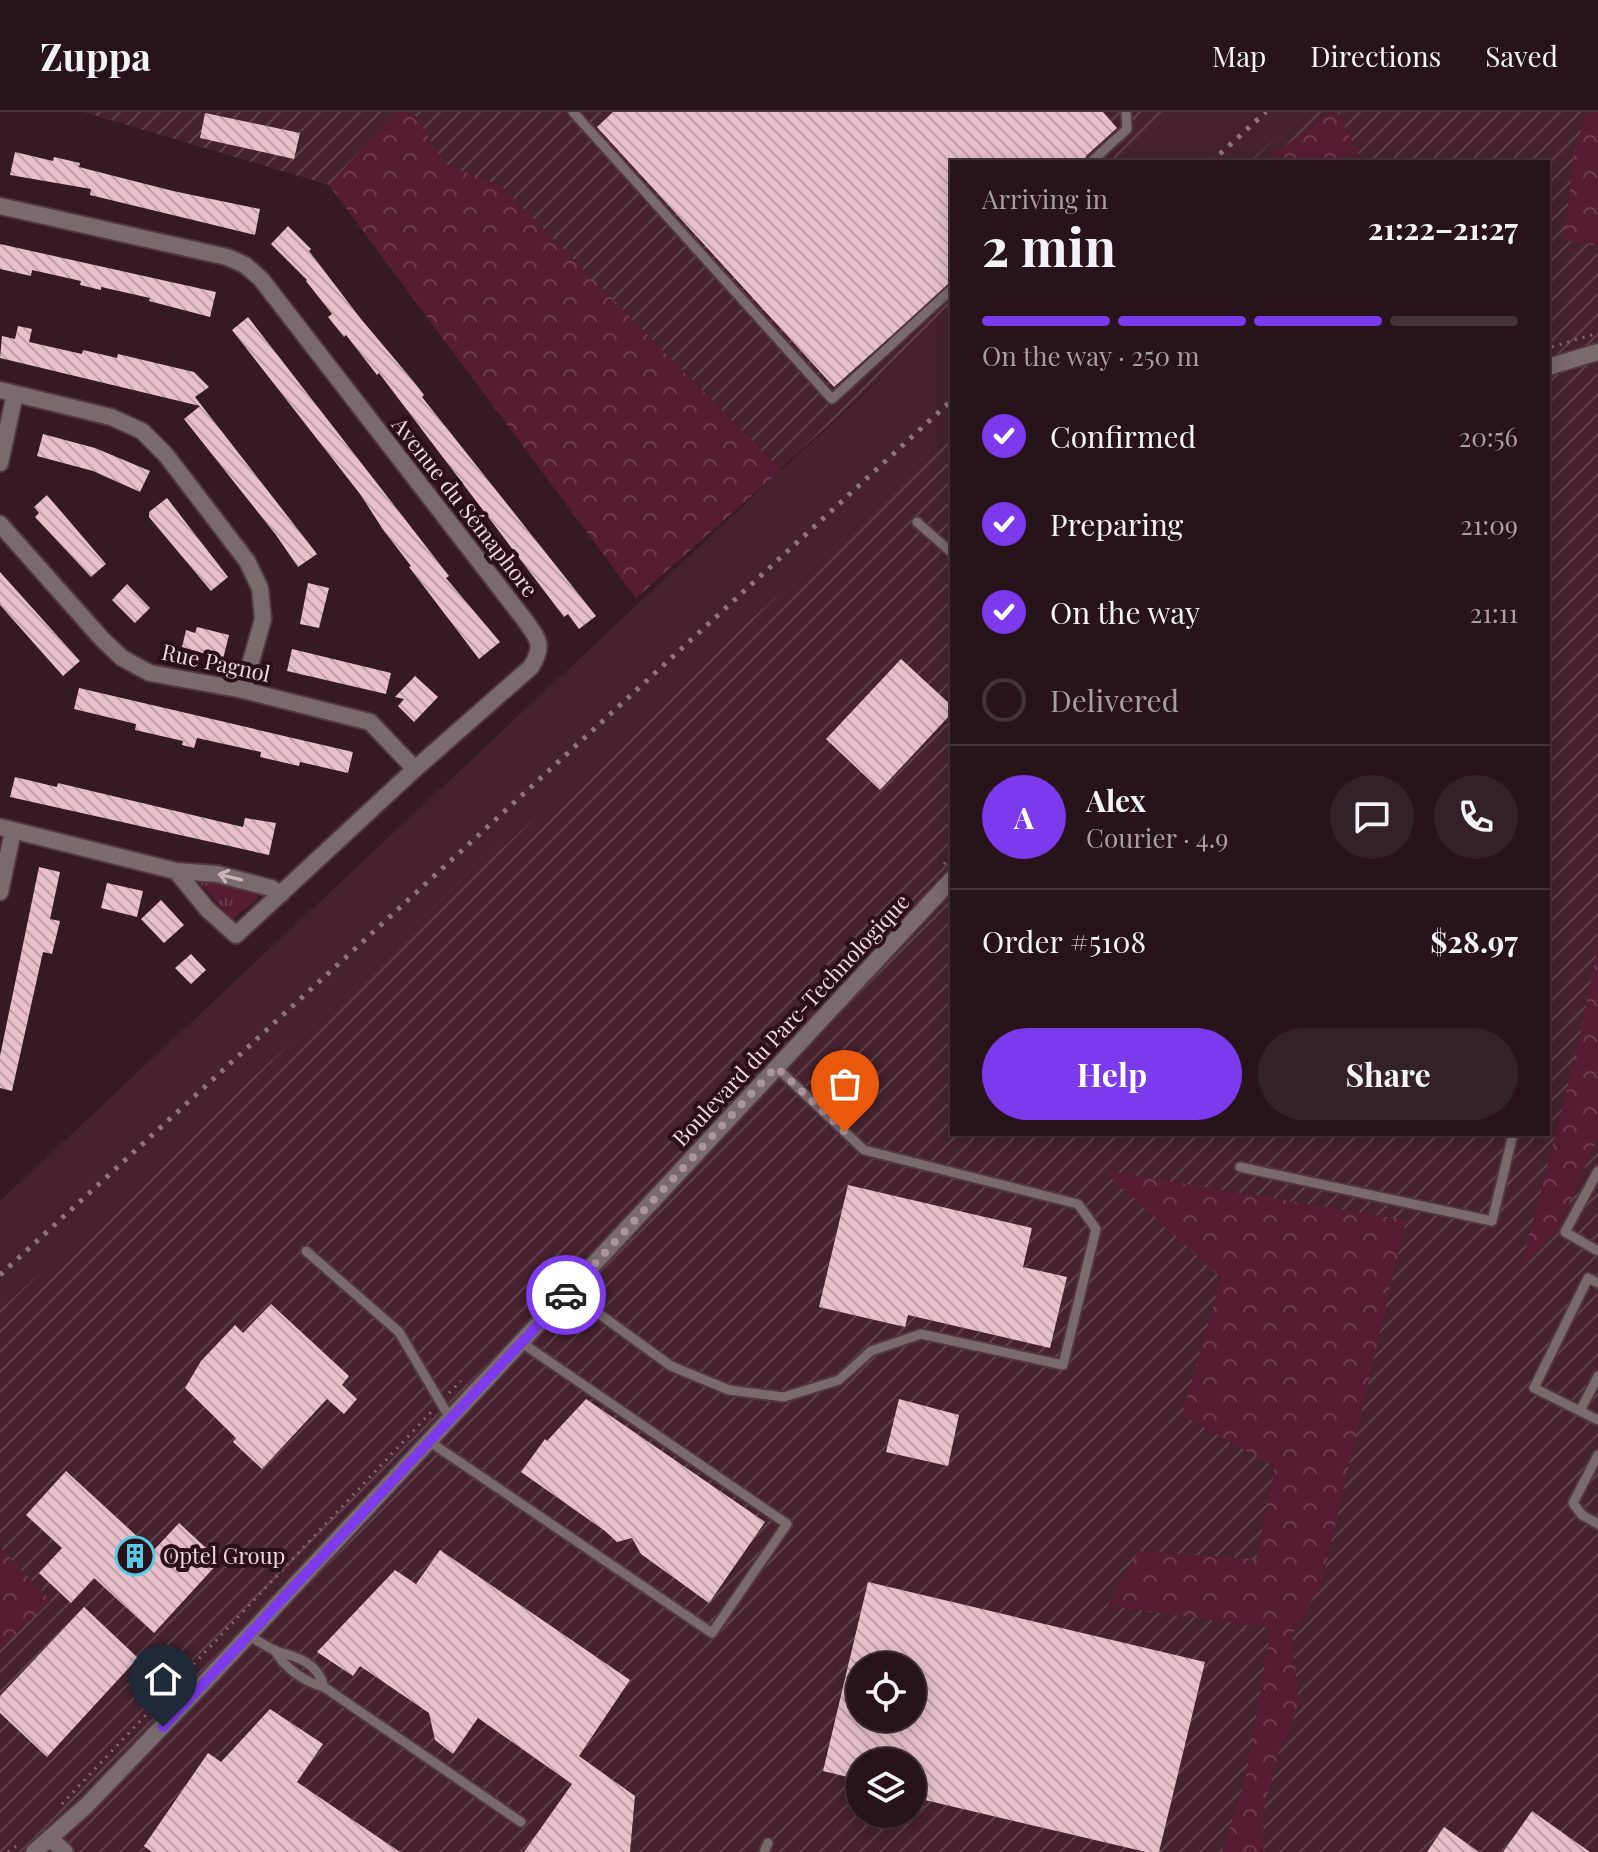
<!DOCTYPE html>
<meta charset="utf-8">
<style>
:root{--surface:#28131a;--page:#342027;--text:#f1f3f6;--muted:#a59ea2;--line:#443239;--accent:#7c3aed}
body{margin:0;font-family:"Playfair Display",serif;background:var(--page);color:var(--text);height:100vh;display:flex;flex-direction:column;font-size:30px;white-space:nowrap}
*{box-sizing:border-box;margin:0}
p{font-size:26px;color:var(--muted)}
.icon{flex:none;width:44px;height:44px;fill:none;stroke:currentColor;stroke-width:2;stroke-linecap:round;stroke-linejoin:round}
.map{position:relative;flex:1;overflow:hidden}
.drawer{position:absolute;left:950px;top:48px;width:600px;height:976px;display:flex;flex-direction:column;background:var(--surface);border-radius:0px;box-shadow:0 4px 20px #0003,0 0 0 2px var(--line)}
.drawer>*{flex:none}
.tools{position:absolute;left:846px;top:1540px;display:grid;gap:16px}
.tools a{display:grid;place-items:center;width:80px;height:80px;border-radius:50%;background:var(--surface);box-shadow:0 4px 20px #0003,0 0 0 2px var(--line);font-size:40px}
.pin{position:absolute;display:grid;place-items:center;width:68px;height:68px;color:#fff;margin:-82px -34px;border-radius:50% 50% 50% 0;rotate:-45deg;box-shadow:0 0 8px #0007}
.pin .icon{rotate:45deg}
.courier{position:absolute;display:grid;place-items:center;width:80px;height:80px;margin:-40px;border:6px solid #7c3aed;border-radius:50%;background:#fff;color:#222;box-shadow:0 2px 10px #0007}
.overview em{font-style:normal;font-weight:700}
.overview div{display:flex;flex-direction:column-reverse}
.overview{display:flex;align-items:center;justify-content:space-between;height:136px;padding:0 32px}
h1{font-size:52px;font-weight:700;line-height:60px}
.bar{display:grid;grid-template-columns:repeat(4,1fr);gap:12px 8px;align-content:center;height:96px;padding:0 32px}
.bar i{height:10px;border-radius:6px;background:var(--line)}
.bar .selected{background:var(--accent)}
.bar p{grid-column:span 4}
.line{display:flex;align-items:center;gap:20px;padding:0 32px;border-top:2px solid var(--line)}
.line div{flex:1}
.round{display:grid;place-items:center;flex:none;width:84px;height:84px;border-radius:42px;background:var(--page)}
ol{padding:0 32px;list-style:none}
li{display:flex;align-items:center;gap:24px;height:88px}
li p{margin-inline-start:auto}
li .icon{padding:8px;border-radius:50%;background:var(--accent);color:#fff;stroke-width:4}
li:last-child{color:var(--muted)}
li i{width:44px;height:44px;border:4px solid var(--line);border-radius:50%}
.primary-button{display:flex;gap:16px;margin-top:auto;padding:16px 32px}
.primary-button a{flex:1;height:92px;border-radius:48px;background:var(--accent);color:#fff;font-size:32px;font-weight:700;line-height:92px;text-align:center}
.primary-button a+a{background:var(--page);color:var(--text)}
header{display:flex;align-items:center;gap:48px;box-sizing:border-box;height:112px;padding:0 40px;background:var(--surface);border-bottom:2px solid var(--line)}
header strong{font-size:38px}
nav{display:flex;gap:44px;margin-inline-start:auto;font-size:28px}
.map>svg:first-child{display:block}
.built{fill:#45222e}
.industrial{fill:url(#industrial-furrows);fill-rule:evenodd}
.grass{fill:url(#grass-tufts)}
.forest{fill:url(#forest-crowns)}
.building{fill:url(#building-back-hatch);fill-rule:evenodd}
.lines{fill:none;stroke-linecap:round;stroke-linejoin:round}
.service-casing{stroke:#523741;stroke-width:13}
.minor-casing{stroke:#523741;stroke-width:20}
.tertiary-casing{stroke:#523741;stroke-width:20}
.path{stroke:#826a72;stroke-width:3;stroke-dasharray:2 6;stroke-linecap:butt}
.service{stroke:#7a6a6e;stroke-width:9}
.minor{stroke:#7a6a6e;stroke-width:16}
.tertiary{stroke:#7a6a6e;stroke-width:16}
.rail{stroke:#8d757d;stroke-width:5;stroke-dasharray:4 8;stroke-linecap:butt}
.oneway{stroke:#c8b6bb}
.done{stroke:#ab949b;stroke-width:8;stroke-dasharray:0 14.4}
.route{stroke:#7c3aed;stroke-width:10}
.labels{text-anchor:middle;stroke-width:8;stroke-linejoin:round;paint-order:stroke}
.street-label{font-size:22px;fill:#ead6dc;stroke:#2b1019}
.poi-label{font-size:22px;fill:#ead6dc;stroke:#2b1019;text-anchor:start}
</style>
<header>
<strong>Zuppa</strong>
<nav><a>Map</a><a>Directions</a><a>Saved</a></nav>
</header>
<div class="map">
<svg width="1598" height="1740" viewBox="0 0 1598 1740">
<defs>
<pattern id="industrial-furrows" width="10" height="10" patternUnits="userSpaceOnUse" patternTransform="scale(2)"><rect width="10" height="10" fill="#45222e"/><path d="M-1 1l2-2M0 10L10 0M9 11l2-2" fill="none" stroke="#60414c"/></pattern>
<pattern id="grass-tufts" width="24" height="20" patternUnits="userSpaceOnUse" patternTransform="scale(2)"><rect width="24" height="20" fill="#551c32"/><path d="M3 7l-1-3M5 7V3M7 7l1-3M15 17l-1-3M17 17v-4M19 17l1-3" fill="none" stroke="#6e3c4f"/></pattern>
<pattern id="forest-crowns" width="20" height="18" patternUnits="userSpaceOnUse" patternTransform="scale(2)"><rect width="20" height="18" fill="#551c32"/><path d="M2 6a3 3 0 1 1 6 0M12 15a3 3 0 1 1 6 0" fill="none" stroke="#6e3c4f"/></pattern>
<pattern id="building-back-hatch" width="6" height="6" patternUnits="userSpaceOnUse" patternTransform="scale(2)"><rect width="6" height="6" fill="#e7c0cb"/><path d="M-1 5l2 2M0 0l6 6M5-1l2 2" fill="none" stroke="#bfa0a9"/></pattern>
</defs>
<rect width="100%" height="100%" fill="#351923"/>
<g class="built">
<path d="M1175 0H1304L1249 50H1120Z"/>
<path d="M952 202V323L0 1198V1089L781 358Z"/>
</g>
<g class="industrial">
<path d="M83 0H1175L1120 50H952V202L636 486 329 73Z"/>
<path d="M1304 0H1598V1740H0V1198L952 323V1022H1548V50H1249ZM860 1554H912V1606H860ZM860 1650H912V1702H860Z"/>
</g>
<path class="grass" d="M202 768 256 781 258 786 232 808 200 771Z"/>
<g class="forest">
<path d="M395 0H413L445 52 502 75 781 358 636 486 329 73Z"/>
<path d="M1333 0H1337L1363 50H1262Z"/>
<path d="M1588 0H1598V134L1564 128 1575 34Z"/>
<path d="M1598 832V1025L1558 1117 1521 1156 1578 935Z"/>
<path d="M1102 1058 1406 1108 1322 1470 1292 1523 1299 1594 1279 1640 1264 1697 1263 1736 1265 1740H1222L1246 1664 1271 1516 1107 1494 1139 1439 1256 1447 1275 1355 1182 1303 1221 1166Z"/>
<path d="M0 1435 51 1489 0 1537Z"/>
</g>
<g class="building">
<path d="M613 0H1103L1117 16 1086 44 1084 50H952V170L834 275 597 15Z"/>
<path d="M205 1 300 21 294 47 200 26Z"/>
<path d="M15 40 53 49 54 45 80 51 79 55 173 79 260 97 255 123 90 83 91 77 10 63Z"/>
<path d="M288 114 311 137 309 139 361 207 414 270 424 283 422 285 596 504 579 517 568 502 564 505 379 261 377 263 346 223 344 225 328 205 332 202 306 169 307 168 271 132Z"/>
<path d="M0 132 216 180 210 205 149 189 150 186 101 175V178L80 173 81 169 32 158 31 164 0 157Z"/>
<path d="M248 205 449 464 446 466 500 530 479 547 409 455 411 454 384 419 360 382 232 218Z"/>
<path d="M18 214 32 217 29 230 82 242 83 238 117 246 118 242 194 260 209 275 195 285 317 442 298 455 276 423 184 307 200 294 0 246 2 224 15 227Z"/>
<path d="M43 322 95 336 150 359 140 380 93 359 37 344Z"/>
<path d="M47 383 106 452 91 465 35 405 39 401 34 395Z"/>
<path d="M167 386 228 465 211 479 149 405V400Z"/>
<path d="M0 460 80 549 63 564 0 493Z"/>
<path d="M308 471 329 476 319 516 300 512Z"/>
<path d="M127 472 150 496 135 511 112 488Z"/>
<path d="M197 515 229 523 223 547 182 535 186 518 195 521Z"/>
<path d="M292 537 391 561 386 582 287 559Z"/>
<path d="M901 547 952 594V601L880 678 826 627Z"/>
<path d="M415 564 438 585 414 610 398 594 404 587 395 585Z"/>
<path d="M79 576 353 640 348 661 300 650 299 654 260 645 261 640 197 626 194 636 182 633 183 629 135 618 136 612 74 597Z"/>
<path d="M15 665 57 675 58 671 243 715 245 706 276 711 269 743 10 685Z"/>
<path d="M39 755 60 760 50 807 60 809 52 842 43 840 12 979 0 976V944Z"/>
<path d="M107 771 143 779 137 805 101 796Z"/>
<path d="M161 788 184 813 164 831 141 807Z"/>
<path d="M191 842 206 858 191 872 175 856Z"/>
<path d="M848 1073 1032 1116 1023 1155 1067 1165 1050 1236 908 1203 905 1215 819 1195Z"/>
<path d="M271 1192 349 1264 342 1273 357 1287 344 1302 327 1287 262 1357 233 1330 236 1326 185 1276 201 1249 235 1213 243 1221Z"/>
<path d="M586 1287 765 1410 709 1491 641 1442 632 1426 617 1430 605 1419 521 1360 545 1327 547 1329Z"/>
<path d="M899 1287 959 1303 948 1354 886 1340Z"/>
<path d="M66 1359 153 1439 179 1411 220 1449 154 1521 94 1466 71 1491 39 1461 62 1436 26 1403Z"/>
<path d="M440 1438 630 1568 579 1644 635 1684 630 1740H524L572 1672 478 1606 453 1642 435 1628 429 1601 360 1554 353 1564 317 1540 395 1458 416 1472Z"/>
<path d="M868 1470 1205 1550 1159 1740H1146L912 1685V1650H860V1668L823 1659ZM860 1554H912V1606H860Z"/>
<path d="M84 1495 138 1546 47 1645 0 1601V1584Z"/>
<path d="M270 1597 323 1632 297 1670 400 1740H152L144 1734 208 1641 221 1650Z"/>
<path d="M1532 1699 1590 1740H1503Z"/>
<path d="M1444 1715 1479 1740H1427Z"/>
</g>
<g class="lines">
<defs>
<g id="service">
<path d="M573 0 832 287 952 177"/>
<path d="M1091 50 1127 17 1126 0"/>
<path d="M917 410 952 441"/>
<path d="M1240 1055 1492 1109 1513 1022"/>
<path d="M1598 1059 1565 1120 1598 1139"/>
<path d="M306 1139 399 1220 451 1308"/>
<path d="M1598 1171 1588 1166 1534 1276 1598 1308"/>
<path d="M569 1180 671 1254 729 1278 784 1285 839 1268 871 1239 921 1222 1063 1253 1096 1117 1078 1092 864 1038 776 955"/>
<path d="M1580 1299 1598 1264"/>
<path d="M430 1330 712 1521 787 1412 522 1231"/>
<path d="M1598 1343 1573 1391 1582 1403 1598 1412"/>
<path d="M248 1523C257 1528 267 1535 276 1539 298 1545 318 1551 324 1575"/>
<path d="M275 1538C284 1556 305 1570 324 1575L521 1710"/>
<path d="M764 1740 768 1731"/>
</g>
<g id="minor">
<path d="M0 94 227 145 245 153 261 167 524 507C538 527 545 532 531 555L415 657 236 823 207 797 176 759"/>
<path d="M0 278 111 305 142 319 166 343 247 449 260 476 263 507 243 578"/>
<path d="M0 351 15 282"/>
<path d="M0 412 102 527 122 546 150 561 243 578 370 610 415 657"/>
<path d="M0 715 176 759 217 762 271 776 281 782"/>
<path d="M0 780 13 719"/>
<path d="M50 1726 65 1740"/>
</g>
<g id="tertiary">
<path d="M1548 255 1598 240"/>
<path d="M34 1740 86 1694 205 1570 952 767"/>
</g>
</defs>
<use href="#service" class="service-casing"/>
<use href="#minor" class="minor-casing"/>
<use href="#tertiary" class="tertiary-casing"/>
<g class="path">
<path d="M1552 235 1598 221"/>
<path d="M944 752 952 743"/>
<path d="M449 1281 461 1269"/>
<path d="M62 1692 433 1298"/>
<path d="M8 1740 19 1732"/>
</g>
<use href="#service" class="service"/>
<use href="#minor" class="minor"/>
<use href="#tertiary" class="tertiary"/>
<g class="rail">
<path d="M1211 50 1266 0"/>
<path d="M0 1163 952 288"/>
</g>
</g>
<defs><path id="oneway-shaft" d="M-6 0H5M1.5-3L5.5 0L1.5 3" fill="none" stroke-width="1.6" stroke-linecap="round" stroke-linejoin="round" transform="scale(2)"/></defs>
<use class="oneway" href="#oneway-shaft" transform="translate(230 765) rotate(-166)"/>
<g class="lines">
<path class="done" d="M566 1183 776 955 845 1020"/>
<path class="route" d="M163 1615 566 1183"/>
</g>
<defs>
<symbol id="building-ring" viewBox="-11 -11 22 22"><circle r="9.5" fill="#2b1019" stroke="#58c9e3" stroke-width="1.5"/><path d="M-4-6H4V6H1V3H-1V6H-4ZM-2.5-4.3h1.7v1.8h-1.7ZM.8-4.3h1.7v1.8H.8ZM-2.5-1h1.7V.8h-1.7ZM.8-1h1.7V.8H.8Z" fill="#58c9e3"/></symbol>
</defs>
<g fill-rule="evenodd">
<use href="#building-ring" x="113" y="1422" width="44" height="44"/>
</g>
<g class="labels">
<g class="street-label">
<text transform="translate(465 395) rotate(52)" y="8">Avenue du Sémaphore</text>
<text transform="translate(216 551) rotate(12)" y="8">Rue Pagnol</text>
<text transform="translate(791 908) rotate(-47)" y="8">Boulevard du Parc-Technologique</text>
</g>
<g class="poi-label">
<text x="163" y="1452">Optel Group</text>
</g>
</g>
</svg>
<div class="tools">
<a><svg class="icon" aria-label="locate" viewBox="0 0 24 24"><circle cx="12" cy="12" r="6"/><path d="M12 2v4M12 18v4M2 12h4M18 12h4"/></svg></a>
<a><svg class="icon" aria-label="layers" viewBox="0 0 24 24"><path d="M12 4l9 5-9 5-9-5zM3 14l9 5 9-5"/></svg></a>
</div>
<div class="pin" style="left:845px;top:1020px;background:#ea580c"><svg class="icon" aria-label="bag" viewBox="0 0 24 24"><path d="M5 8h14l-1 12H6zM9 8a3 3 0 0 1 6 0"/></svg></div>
<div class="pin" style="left:163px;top:1615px;background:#1f2937"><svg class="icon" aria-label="home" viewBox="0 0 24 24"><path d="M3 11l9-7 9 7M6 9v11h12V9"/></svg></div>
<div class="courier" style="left:566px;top:1183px"><svg class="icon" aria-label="car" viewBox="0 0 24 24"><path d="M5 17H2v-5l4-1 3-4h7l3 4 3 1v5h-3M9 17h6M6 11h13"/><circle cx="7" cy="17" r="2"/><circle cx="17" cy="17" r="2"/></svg></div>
<section class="drawer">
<div class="overview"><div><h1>2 min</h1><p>Arriving in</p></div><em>21:22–21:27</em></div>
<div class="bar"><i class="selected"></i><i class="selected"></i><i class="selected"></i><i></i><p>On the way · 250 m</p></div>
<ol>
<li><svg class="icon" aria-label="check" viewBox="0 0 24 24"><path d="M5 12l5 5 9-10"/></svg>Confirmed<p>20:56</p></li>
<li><svg class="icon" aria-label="check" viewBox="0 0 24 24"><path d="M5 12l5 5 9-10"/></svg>Preparing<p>21:09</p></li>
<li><svg class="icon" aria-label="check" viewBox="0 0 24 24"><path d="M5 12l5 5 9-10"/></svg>On the way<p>21:11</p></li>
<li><i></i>Delivered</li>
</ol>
<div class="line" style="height:144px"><b class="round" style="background:var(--accent);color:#fff">A</b><div><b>Alex</b><p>Courier · 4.9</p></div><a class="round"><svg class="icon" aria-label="chat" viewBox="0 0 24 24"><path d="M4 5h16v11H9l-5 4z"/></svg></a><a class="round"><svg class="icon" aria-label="phone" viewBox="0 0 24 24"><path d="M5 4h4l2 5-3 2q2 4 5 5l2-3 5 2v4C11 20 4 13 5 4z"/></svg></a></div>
<div class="line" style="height:104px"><div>Order #5108</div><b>$28.97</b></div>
<div class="primary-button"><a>Help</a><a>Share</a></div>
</section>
</div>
